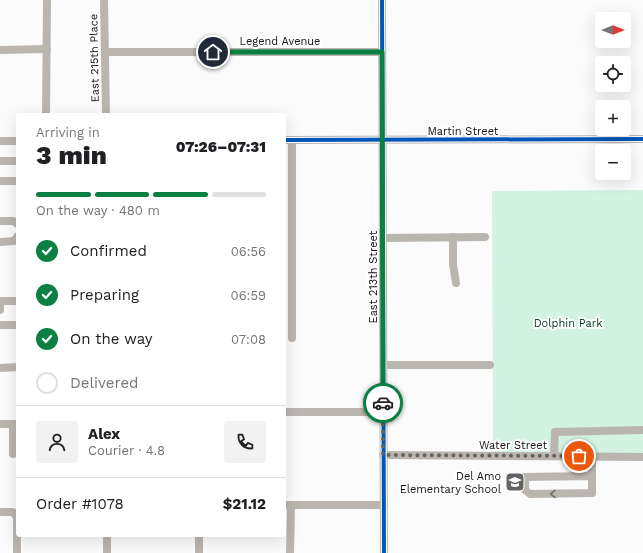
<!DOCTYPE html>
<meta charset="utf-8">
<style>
:root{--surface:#fff;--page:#f2f2f2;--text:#202124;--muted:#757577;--line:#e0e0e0;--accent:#0b8043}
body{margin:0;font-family:"Work Sans",sans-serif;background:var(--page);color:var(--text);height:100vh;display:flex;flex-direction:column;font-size:15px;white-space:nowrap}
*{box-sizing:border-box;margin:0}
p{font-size:13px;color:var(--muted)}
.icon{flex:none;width:22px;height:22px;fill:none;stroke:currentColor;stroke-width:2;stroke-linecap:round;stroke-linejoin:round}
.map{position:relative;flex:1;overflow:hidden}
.panel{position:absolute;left:16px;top:113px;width:270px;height:424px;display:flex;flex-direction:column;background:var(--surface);border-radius:4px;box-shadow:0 4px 16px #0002}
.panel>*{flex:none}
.needle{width:26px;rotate:90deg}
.tools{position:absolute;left:595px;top:12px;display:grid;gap:8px}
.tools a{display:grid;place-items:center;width:36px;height:36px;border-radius:4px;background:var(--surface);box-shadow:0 4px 16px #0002;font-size:20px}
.pin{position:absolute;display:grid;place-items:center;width:34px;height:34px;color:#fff;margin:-17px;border:2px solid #fff;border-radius:50%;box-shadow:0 1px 4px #0007}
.courier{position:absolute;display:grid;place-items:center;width:40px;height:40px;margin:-20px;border:3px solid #0b8043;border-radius:50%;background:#fff;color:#222;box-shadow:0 1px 5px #0007}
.headline em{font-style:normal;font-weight:800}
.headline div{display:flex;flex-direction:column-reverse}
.headline{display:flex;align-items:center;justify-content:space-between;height:68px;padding:0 20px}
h1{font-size:26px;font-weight:800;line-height:30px}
.bar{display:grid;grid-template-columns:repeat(4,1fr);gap:6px 4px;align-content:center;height:48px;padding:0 20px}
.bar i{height:5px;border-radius:3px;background:var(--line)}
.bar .active{background:var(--accent)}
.bar p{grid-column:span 4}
.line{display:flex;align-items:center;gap:10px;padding:0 20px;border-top:1px solid var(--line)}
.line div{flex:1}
.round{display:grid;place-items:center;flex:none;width:42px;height:42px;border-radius:4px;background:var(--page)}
ol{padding:0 20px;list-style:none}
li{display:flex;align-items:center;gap:12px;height:44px}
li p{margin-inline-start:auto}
li .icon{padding:4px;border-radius:50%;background:var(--accent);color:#fff;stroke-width:4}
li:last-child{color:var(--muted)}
li i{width:22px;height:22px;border:2px solid var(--line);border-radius:50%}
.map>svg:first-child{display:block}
.green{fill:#d2f2e2}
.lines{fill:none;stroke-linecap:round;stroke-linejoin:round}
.minor{stroke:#bbb5b0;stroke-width:8}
.cycleway-casing{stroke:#fff;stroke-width:6}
.cycleway{stroke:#0057b8;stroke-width:4}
.oneway{stroke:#6e6b69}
.done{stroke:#636364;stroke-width:4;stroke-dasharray:0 7.2}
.route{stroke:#0b8043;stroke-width:5}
.labels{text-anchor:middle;stroke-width:4;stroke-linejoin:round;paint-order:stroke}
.street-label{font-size:11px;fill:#111112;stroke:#fff}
.park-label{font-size:11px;fill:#06402a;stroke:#fff}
.poi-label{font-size:11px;fill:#111112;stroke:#fff;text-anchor:end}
</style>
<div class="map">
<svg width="643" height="553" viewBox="0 0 643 553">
<rect width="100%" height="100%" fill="#fbfbfc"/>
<path class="green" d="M643 190V456L493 455 492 191Z"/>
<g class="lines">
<g class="minor">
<path d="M104 0 106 115"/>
<path d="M382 0 384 553"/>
<path d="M0 50 47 49"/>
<path d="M105 52H382"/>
<path d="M46 115 47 0"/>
<path d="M284 140 643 139"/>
<path d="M292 140V338"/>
<path d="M0 141H18"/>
<path d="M0 161H18"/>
<path d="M0 181H18"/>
<path d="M0 221H13L18 224"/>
<path d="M453 237V264L456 283"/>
<path d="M384 238 485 237"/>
<path d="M0 242 14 241 18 236"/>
<path d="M0 310V301H18"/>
<path d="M0 325H18"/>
<path d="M384 365H490"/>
<path d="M0 368 18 367"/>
<path d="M284 412H383"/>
<path d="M0 424H17"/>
<path d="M13 454V424"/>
<path d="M383 455 643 457"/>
<path d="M554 456 555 432 643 430"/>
<path d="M592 456V493L530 494 525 490V477L592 476"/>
<path d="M284 505H384"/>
<path d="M0 512H13L17 517V553"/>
<path d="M107 553V535"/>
<path d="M199 553V535"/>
<path d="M290 553 291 505"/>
</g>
<defs>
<g id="cycleway">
<path d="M382 0 384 553"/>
<path d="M284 140 643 139"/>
</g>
</defs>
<use href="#cycleway" class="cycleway-casing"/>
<use href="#cycleway" class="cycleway"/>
</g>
<defs><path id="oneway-chevron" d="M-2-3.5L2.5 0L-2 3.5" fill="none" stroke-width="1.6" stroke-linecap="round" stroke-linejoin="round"/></defs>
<use class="oneway" href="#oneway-chevron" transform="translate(553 494) rotate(179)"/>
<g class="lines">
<path class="done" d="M383 403V455L579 456"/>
<path class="route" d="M213 52H382L383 403"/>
</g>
<defs>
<symbol id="school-square" viewBox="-11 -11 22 22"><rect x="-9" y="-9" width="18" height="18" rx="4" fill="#636364" stroke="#fff"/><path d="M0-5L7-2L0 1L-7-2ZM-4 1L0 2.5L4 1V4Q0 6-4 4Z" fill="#fff"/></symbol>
</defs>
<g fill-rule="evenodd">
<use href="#school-square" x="504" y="471" width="22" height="22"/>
</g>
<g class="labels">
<g class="street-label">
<text x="280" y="45">Legend Avenue</text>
<text transform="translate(94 58) rotate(-91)" y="4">East 215th Place</text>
<text x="463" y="135">Martin Street</text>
<text transform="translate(373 277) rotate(-90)" y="4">East 213th Street</text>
<text x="513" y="449">Water Street</text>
</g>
<g class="park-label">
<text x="568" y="327">Dolphin Park</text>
</g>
<g class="poi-label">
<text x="501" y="480">Del Amo<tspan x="501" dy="13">Elementary School</tspan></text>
</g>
</g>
</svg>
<div class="tools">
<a><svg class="needle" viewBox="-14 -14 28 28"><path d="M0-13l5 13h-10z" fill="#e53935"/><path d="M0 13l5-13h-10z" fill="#757577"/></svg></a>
<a><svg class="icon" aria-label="locate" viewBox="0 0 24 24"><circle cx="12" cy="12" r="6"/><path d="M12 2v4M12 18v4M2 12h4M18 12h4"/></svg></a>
<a>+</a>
<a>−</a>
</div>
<div class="pin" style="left:579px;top:456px;background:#ea580c"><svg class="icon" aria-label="bag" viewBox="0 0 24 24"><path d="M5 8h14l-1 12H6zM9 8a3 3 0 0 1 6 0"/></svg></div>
<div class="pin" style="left:213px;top:52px;background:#1f2937"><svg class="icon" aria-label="home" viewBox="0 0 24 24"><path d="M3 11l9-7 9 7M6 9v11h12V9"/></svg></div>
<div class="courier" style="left:383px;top:403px"><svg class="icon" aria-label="car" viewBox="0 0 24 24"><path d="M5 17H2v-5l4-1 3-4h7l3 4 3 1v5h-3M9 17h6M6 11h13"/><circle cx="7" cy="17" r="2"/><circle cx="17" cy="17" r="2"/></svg></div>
<section class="panel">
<div class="headline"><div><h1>3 min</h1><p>Arriving in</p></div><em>07:26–07:31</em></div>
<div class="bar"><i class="active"></i><i class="active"></i><i class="active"></i><i></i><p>On the way · 480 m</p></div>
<ol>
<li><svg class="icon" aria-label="check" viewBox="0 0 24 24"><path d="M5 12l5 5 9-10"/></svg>Confirmed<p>06:56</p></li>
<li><svg class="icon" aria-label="check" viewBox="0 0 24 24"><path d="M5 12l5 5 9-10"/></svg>Preparing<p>06:59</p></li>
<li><svg class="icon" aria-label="check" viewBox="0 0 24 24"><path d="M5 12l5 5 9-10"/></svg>On the way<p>07:08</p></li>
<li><i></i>Delivered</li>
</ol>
<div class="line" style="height:72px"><a class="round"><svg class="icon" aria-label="person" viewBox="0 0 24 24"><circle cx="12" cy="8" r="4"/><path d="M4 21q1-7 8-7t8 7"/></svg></a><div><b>Alex</b><p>Courier · 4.8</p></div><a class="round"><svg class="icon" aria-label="phone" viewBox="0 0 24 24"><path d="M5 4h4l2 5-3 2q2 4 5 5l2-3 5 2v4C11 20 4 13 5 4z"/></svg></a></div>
<div class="line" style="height:52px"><div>Order #1078</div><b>$21.12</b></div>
</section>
</div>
